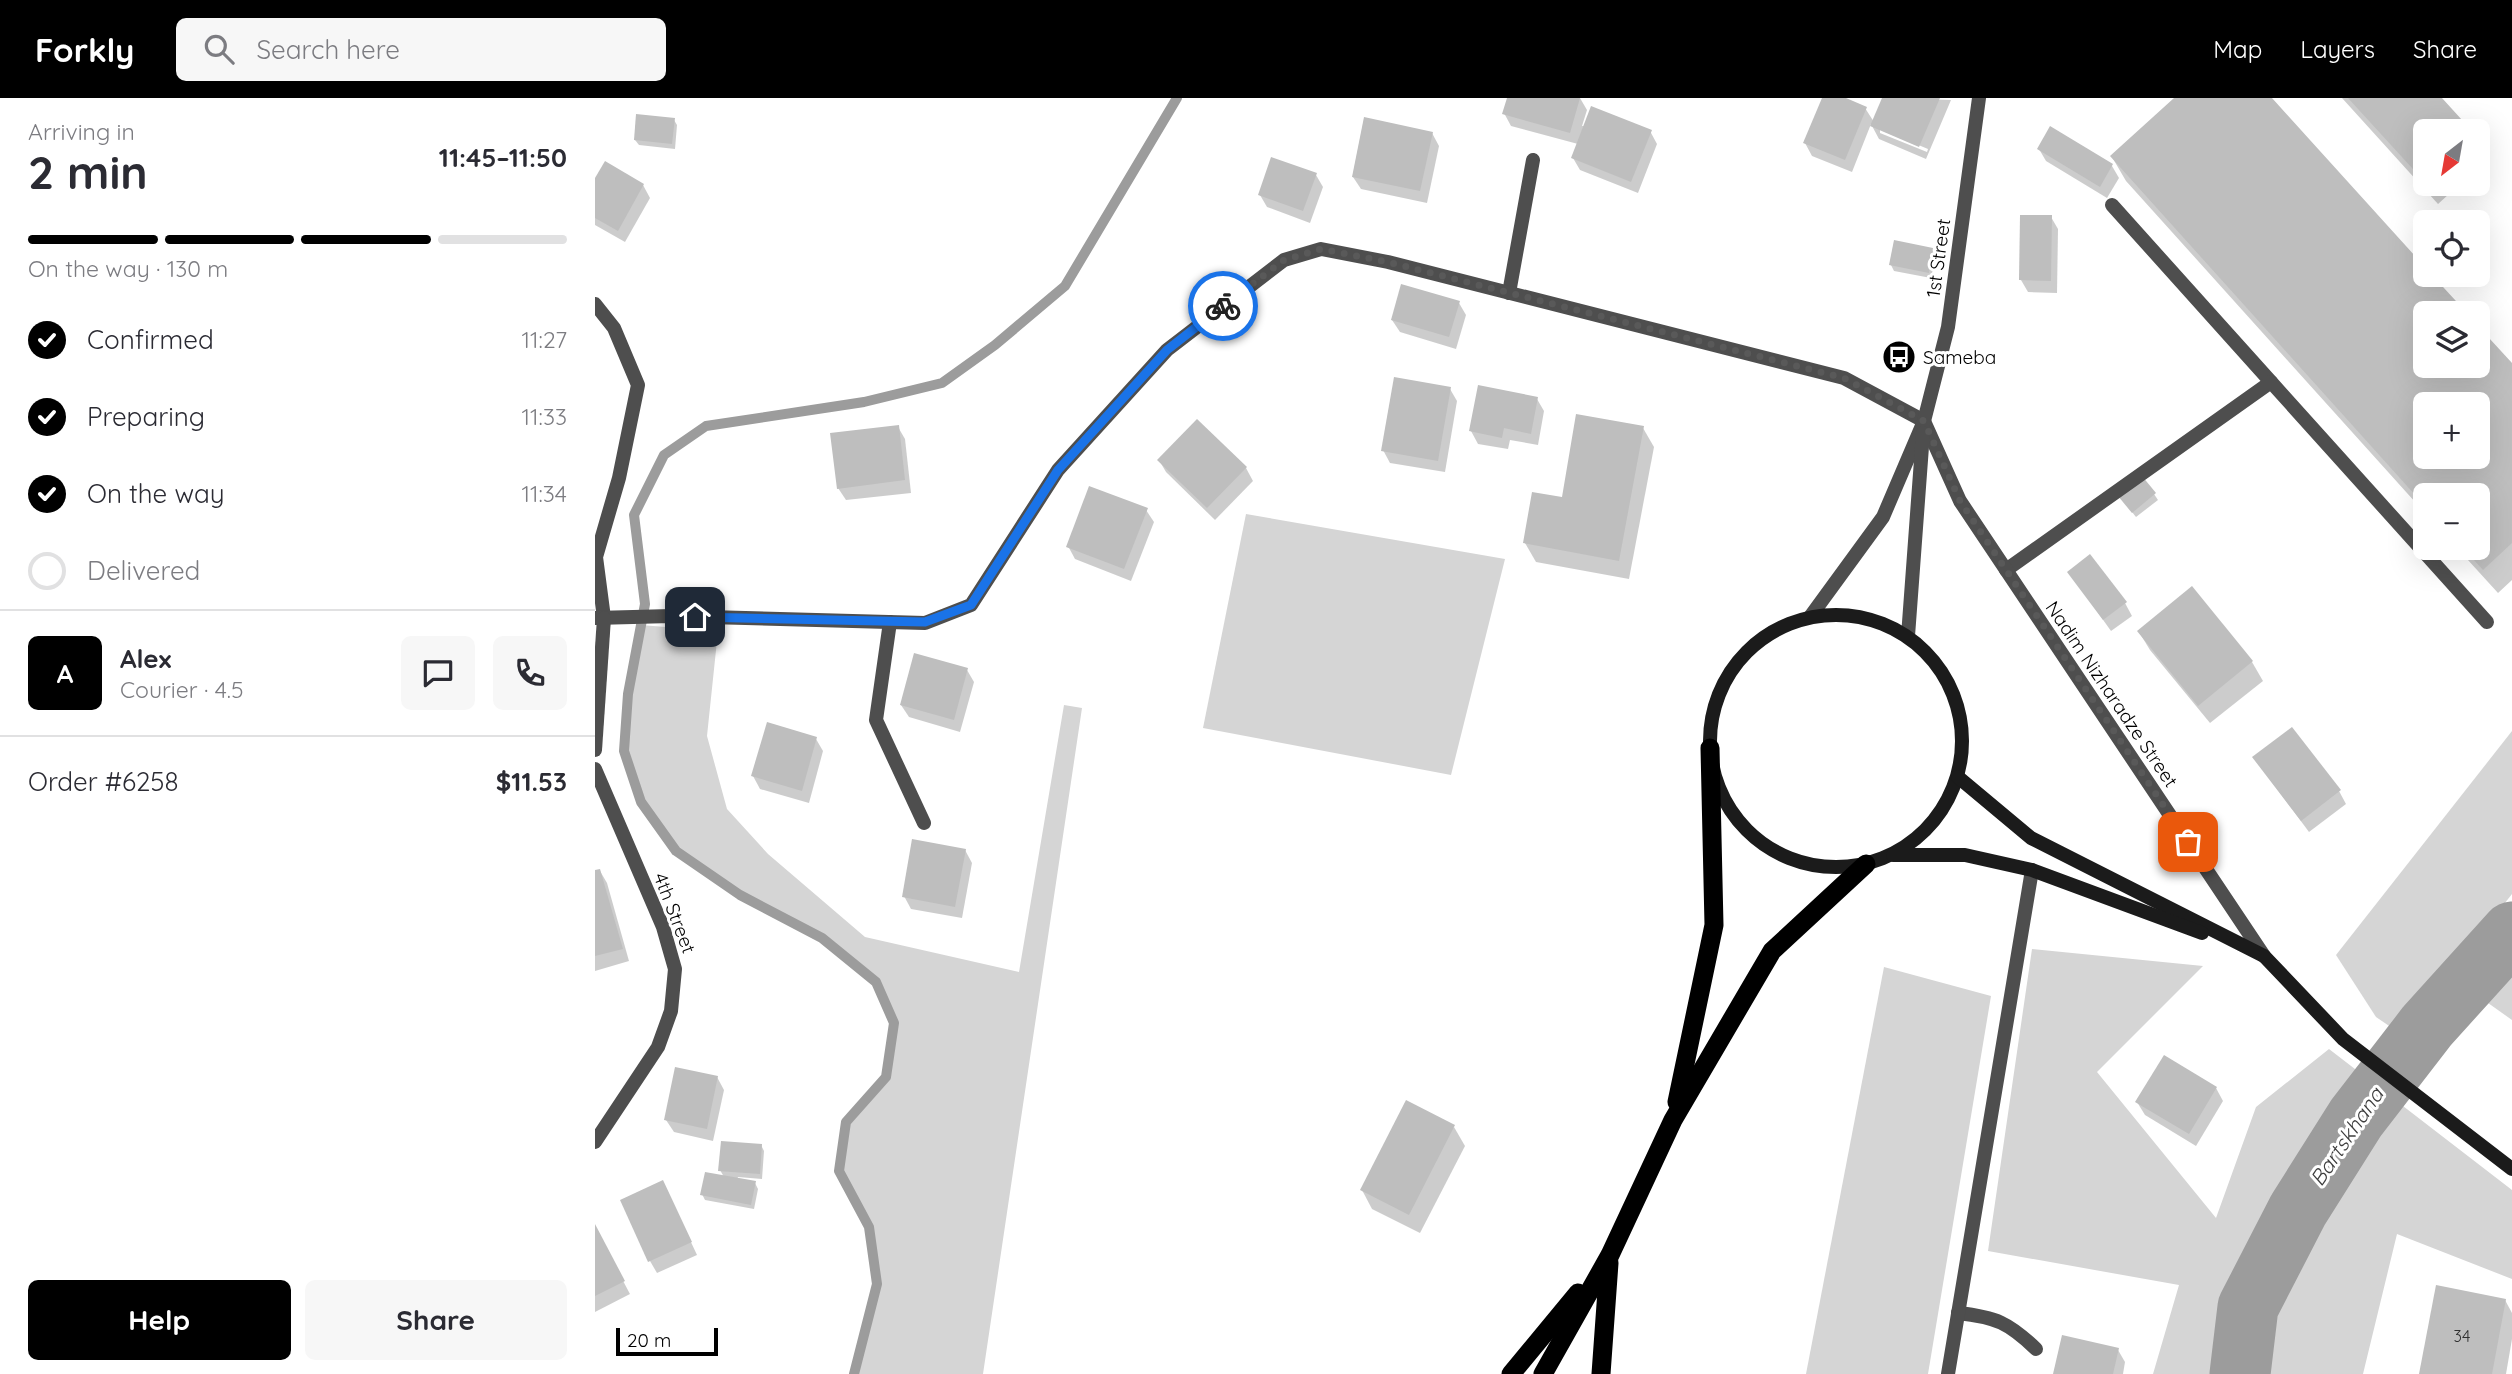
<!DOCTYPE html>
<meta charset="utf-8">
<style>
:root{--surface:#fff;--page:#f7f7f7;--text:#2b2b33;--muted:#7c7c81;--line:#e1e1e2;--accent:#000}
body{margin:0;font-family:Quicksand,sans-serif;background:var(--page);color:var(--text);height:100vh;display:flex;flex-direction:column;font-size:26px;white-space:nowrap}
*{box-sizing:border-box;margin:0}
p{font-size:23px;color:var(--muted)}
.icon{flex:none;width:38px;height:38px;fill:none;stroke:currentColor;stroke-width:2;stroke-linecap:round;stroke-linejoin:round}
.map{position:relative;flex:1;overflow:hidden}
.sheet{display:flex;flex-direction:column;background:var(--surface);width:595px}
.sheet>*{flex:none}
.needle{width:46px;rotate:211deg}
.buttons{position:absolute;left:1818px;top:21px;display:grid;gap:14px}
.buttons a{display:grid;place-items:center;width:77px;height:77px;border-radius:10px;background:var(--surface);box-shadow:0 7px 28px #0002;font-size:35px}
.scale{position:absolute;left:21px;bottom:18px;width:102px;box-sizing:border-box;padding-left:7px;border:4px solid #000;border-top:0;font-size:19px;line-height:24px;white-space:nowrap;color:#000;-webkit-text-stroke:5px #fff;paint-order:stroke}
.pin{position:absolute;display:grid;place-items:center;width:60px;height:60px;color:#fff;margin:-30px;border-radius:14px;box-shadow:0 4px 10px #0006}
.courier{position:absolute;display:grid;place-items:center;width:70px;height:70px;margin:-35px;border:5px solid #1a73e8;border-radius:50%;background:#fff;color:#222;box-shadow:0 2px 9px #0007}
.head em{font-style:normal;font-weight:800}
.head div{display:flex;flex-direction:column-reverse}
.head{display:flex;align-items:center;justify-content:space-between;height:119px;padding:0 28px}
h1{font-size:46px;font-weight:800;line-height:52px}
.bar{display:grid;grid-template-columns:repeat(4,1fr);gap:10px 7px;align-content:center;height:84px;padding:0 28px}
.bar i{height:9px;border-radius:5px;background:var(--line)}
.bar .on{background:var(--accent)}
.bar p{grid-column:span 4}
.line{display:flex;align-items:center;gap:18px;padding:0 28px;border-top:2px solid var(--line)}
.line div{flex:1}
.round{display:grid;place-items:center;flex:none;width:74px;height:74px;border-radius:10px;background:var(--page)}
ol{padding:0 28px;list-style:none}
li{display:flex;align-items:center;gap:21px;height:77px}
li p{margin-inline-start:auto}
li .icon{padding:7px;border-radius:50%;background:var(--accent);color:#fff;stroke-width:4}
li:last-child{color:var(--muted)}
li i{width:38px;height:38px;border:4px solid var(--line);border-radius:50%}
.action{display:flex;gap:14px;margin-top:auto;padding:14px 28px}
.action a{flex:1;height:80px;border-radius:10px;background:var(--accent);color:#fff;font-size:28px;font-weight:800;line-height:80px;text-align:center}
.action a+a{background:var(--page);color:var(--text)}
header{display:flex;align-items:center;gap:42px;box-sizing:border-box;height:98px;padding:0 35px;background:var(--accent);color:#fff}
header strong{font-size:33px}
nav{display:flex;gap:38px;margin-inline-start:auto;font-size:24px}
.search{width:490px;height:63px;background:var(--page);display:flex;align-items:center;gap:18px;box-sizing:border-box;padding:0 24px;border-radius:10px;color:var(--muted);font-size:26px}
main{display:flex;flex:1;min-height:0}
.map>svg:first-child{display:block}
.green{fill:#d5d5d5}
.shadow{fill:#0003;fill-rule:evenodd}
.lines{fill:none;stroke-linecap:round;stroke-linejoin:round}
.stream{stroke:#9c9c9c;stroke-width:10}
.river{stroke:#9c9c9c;stroke-width:61}
.building{fill:#bebebe;fill-rule:evenodd}
.service{stroke:#4e4e4e;stroke-width:14}
.minor{stroke:#4e4e4e;stroke-width:14}
.tertiary{stroke:#4e4e4e;stroke-width:14}
.secondary{stroke:#1b1b1b;stroke-width:14}
.trunk{stroke:#000;stroke-width:19}
.done{stroke:#595959;stroke-width:7;stroke-dasharray:0 12.6}
.route{stroke:#1a73e8;stroke-width:9}
.labels{text-anchor:middle;stroke-width:6;stroke-linejoin:round;paint-order:stroke}
.number-label{font-size:16px;fill:#303030}
.street-label{font-size:19px;fill:#000;stroke:#fff}
.poi-label{font-size:19px;fill:#000;stroke:#fff;text-anchor:start}
.water-label{font-size:21px;font-style:italic;fill:#3d3d3d;stroke:#fff}
</style>
<header>
<strong>Forkly</strong>
<div class="search"><svg class="icon" aria-label="search" viewBox="0 0 24 24"><circle cx="10" cy="10" r="6"/><path d="M15 15l6 6"/></svg>Search here</div>
<nav><a>Map</a><a>Layers</a><a>Share</a></nav>
</header>
<main>
<section class="sheet">
<div class="head"><div><h1>2 min</h1><p>Arriving in</p></div><em>11:45–11:50</em></div>
<div class="bar"><i class="on"></i><i class="on"></i><i class="on"></i><i></i><p>On the way · 130 m</p></div>
<ol>
<li><svg class="icon" aria-label="check" viewBox="0 0 24 24"><path d="M5 12l5 5 9-10"/></svg>Confirmed<p>11:27</p></li>
<li><svg class="icon" aria-label="check" viewBox="0 0 24 24"><path d="M5 12l5 5 9-10"/></svg>Preparing<p>11:33</p></li>
<li><svg class="icon" aria-label="check" viewBox="0 0 24 24"><path d="M5 12l5 5 9-10"/></svg>On the way<p>11:34</p></li>
<li><i></i>Delivered</li>
</ol>
<div class="line" style="height:126px"><b class="round" style="background:var(--accent);color:#fff">A</b><div><b>Alex</b><p>Courier · 4.5</p></div><a class="round"><svg class="icon" aria-label="chat" viewBox="0 0 24 24"><path d="M4 5h16v11H9l-5 4z"/></svg></a><a class="round"><svg class="icon" aria-label="phone" viewBox="0 0 24 24"><path d="M5 4h4l2 5-3 2q2 4 5 5l2-3 5 2v4C11 20 4 13 5 4z"/></svg></a></div>
<div class="line" style="height:91px"><div>Order #6258</div><b>$11.53</b></div>
<div class="action"><a>Help</a><a>Share</a></div>
</section>
<div class="map">
<svg width="1917" height="1276" viewBox="0 0 1917 1276">
<rect width="100%" height="100%" fill="#fff"/>
<g class="green">
<path d="M651 416 910 461 856 677 608 630Z"/>
<path d="M45 527 123 533 112 638 132 711 173 756 270 839 424 874 469 607 487 610 388 1276H259L282 1186 274 1129 244 1073 251 1024 291 979 299 925 281 884 227 840 145 797 81 753 46 704 29 653 33 596Z"/>
<path d="M1917 633V796L1806 936 1781 919 1741 857Z"/>
<path d="M1437 851 1608 868 1502 974 1621 1120 1661 1009 1734 951 1917 1092V1181L1802 1136 1768 1276H1558L1584 1187 1393 1153Z"/>
<path d="M1917 852V922L1879 895Z"/>
<path d="M1289 869 1396 898 1333 1276H1211Z"/>
</g>
<g class="shadow">
<path d="M914 0H985L992 12 987 28 1055 33 1062 46 1043 95 985 72 978 60 983 46 916 28 909 15Z"/>
<path d="M1229 0H1246L1270 10 1279 24 1289 0 1356 2 1331 61 1284 41 1276 26 1257 74 1217 58 1210 45ZM1285 31 1333 51 1332 54 1285 35Z"/>
<path d="M1582 0H1675L1830 172V177H1835L1870 215H1830V268H1883V230L1917 268V482L1903 495 1862 450H1883V397H1830V415L1531 83 1517 59ZM1830 306H1883V359H1830Z"/>
<path d="M1747 0H1845L1875 33H1830V86H1865L1843 106Z"/>
<path d="M79 22 82 27 80 51 44 47 40 42Z"/>
<path d="M837 35 844 48 832 105 766 91 758 79Z"/>
<path d="M1883 45 1892 62 1883 70Z"/>
<path d="M1444 51 1517 68 1524 80 1512 100 1451 63Z"/>
<path d="M721 77 728 89 715 125 672 109 665 97Z"/>
<path d="M0 84 48 87 55 100 30 144 0 127Z"/>
<path d="M1456 119 1463 131 1462 195 1433 194 1426 182Z"/>
<path d="M1337 152 1341 157 1336 180 1299 173 1296 167Z"/>
<path d="M864 205 871 217 861 251 805 234 797 222Z"/>
<path d="M855 291 862 303 850 374 795 365 788 352Z"/>
<path d="M942 301 949 313 943 347 915 342 913 351 883 346 876 333Z"/>
<path d="M602 323 651 370 658 383 620 422 571 374 564 362Z"/>
<path d="M303 329 310 341 316 395 251 402 243 390Z"/>
<path d="M1048 330 1059 349 1034 481 941 464 930 445 968 401Z"/>
<path d="M1559 396 1563 402 1541 419 1529 404Z"/>
<path d="M551 412 559 424 536 483 480 461 473 448Z"/>
<path d="M1474 474 1530 505 1537 518 1516 533Z"/>
<path d="M1597 490 1657 564 1668 583 1615 625 1555 552 1544 534Z"/>
<path d="M372 572 379 584 365 634 314 619 306 607Z"/>
<path d="M221 641 228 653 214 705 165 691 158 678Z"/>
<path d="M1659 660 1744 693 1751 706 1714 734Z"/>
<path d="M370 752 377 765 367 820 316 811 309 798Z"/>
<path d="M5 773 12 785 34 863 0 873V774Z"/>
<path d="M122 979 129 992 118 1043 79 1034 71 1022Z"/>
<path d="M1621 990 1628 1003 1601 1048 1550 1017 1542 1004Z"/>
<path d="M859 1029 870 1048 825 1135 777 1111 767 1092Z"/>
<path d="M166 1047 169 1053 167 1081 143 1079 142 1082 160 1085 163 1091 159 1111 110 1102 107 1096 129 1079 125 1072Z"/>
<path d="M74 1097 102 1157 62 1175 55 1163Z"/>
<path d="M0 1130 35 1196 0 1214Z"/>
<path d="M1910 1202 1917 1215V1241L1911 1276H1826Z"/>
<path d="M1523 1252 1530 1264 1528 1276H1460Z"/>
</g>
<g class="lines">
<path class="stream" d="M259 1276 282 1186 274 1129 244 1073 251 1024 291 979 299 925 281 884 227 840 145 797 81 753 46 704 29 653 33 596 50 506 39 417 69 357 111 328 269 304 347 285 400 247 470 188 582 0"/>
<path class="river" d="M1645 1276 1653 1209 1703 1112 1761 1020 1832 928 1917 834"/>
</g>
<g class="building">
<path d="M912 0H985L975 35 907 16Z"/>
<path d="M1227 0H1251L1272 9 1250 62 1208 45Z"/>
<path d="M1287 0H1345L1324 49 1275 28Z"/>
<path d="M1579 0H1677L1830 169V177H1837L1872 215H1830V268H1883V228L1917 265V445L1888 472 1868 450H1883V397H1830V408L1515 58ZM1830 306H1883V359H1830Z"/>
<path d="M1753 0H1847L1877 33H1830V80L1828 82Z"/>
<path d="M996 8 1057 32 1036 84 976 60Z"/>
<path d="M41 16 80 20 77 46 39 42Z"/>
<path d="M769 19 838 34 825 93 757 79Z"/>
<path d="M1455 28 1518 66 1505 89 1442 51Z"/>
<path d="M676 59 722 75 708 113 663 97Z"/>
<path d="M10 63 49 86 23 133 0 120V80Z"/>
<path d="M1425 117H1457L1456 183 1424 182Z"/>
<path d="M1299 142 1338 150 1334 175 1294 167Z"/>
<path d="M806 186 865 203 854 239 796 222Z"/>
<path d="M799 279 856 289 843 363 786 353Z"/>
<path d="M883 287 943 299 936 336 909 330 907 340 874 333Z"/>
<path d="M981 316 1049 328 1024 463 928 445 937 394 967 399Z"/>
<path d="M602 321 652 369 612 410 562 362Z"/>
<path d="M304 327 310 382 242 391 235 335Z"/>
<path d="M1547 378 1561 395 1537 415 1523 398Z"/>
<path d="M494 388 553 410 529 471 471 449Z"/>
<path d="M1495 456 1532 504 1508 522 1472 474Z"/>
<path d="M1597 488 1658 563 1603 608 1542 533Z"/>
<path d="M319 555 373 570 359 622 305 607Z"/>
<path d="M172 624 222 639 207 693 156 678Z"/>
<path d="M1697 629 1746 692 1706 723 1657 659Z"/>
<path d="M317 741 371 751 360 809 307 799Z"/>
<path d="M5 771 28 851 0 858V772Z"/>
<path d="M1569 957 1622 989 1594 1036 1540 1004Z"/>
<path d="M80 969 123 978 112 1031 69 1022Z"/>
<path d="M811 1002 860 1027 814 1117 765 1092Z"/>
<path d="M126 1043 167 1046 165 1076 123 1073Z"/>
<path d="M110 1074 161 1083 156 1107 105 1097Z"/>
<path d="M68 1082 97 1144 53 1164 25 1102Z"/>
<path d="M0 1126 30 1183 0 1198Z"/>
<path d="M1841 1187 1911 1201 1897 1276H1824Z"/>
<path d="M1467 1237 1524 1250 1518 1276H1458Z"/>
</g>
<g class="lines">
<g class="service">
<path d="M1517 107 1676 284"/>
<path d="M914 195 938 62"/>
<path d="M0 206 19 230 43 287 24 380 1 459 9 520"/>
<path d="M1411 472 1676 284 1892 524"/>
<path d="M295 524 281 622 329 725"/>
</g>
<g class="minor">
<path d="M0 520 76 518 330 525 376 507 463 372 572 252 689 162 726 151 793 164 1249 280 1329 323 1365 403 1669 858"/>
<path d="M0 652 9 520"/>
<path d="M0 671 68 829 80 871 76 913 63 949 0 1044"/>
<path d="M1363 1215C1401 1219 1414 1225 1441 1251"/>
<path d="M1353 1276 1437 772"/>
</g>
<g class="tertiary">
<path d="M1215 519 1288 419 1329 323 1353 229 1384 0"/>
<path d="M1313 538 1328 335"/>
</g>
<g class="secondary">
<circle cx="1241" cy="643" r="126"/>
<path d="M1363 679 1436 740 1669 858 1748 941 1917 1071"/>
<path d="M1298 757H1370L1437 772 1607 835"/>
</g>
<g class="trunk">
<path d="M1082 1004 1119 827 1115 650"/>
<path d="M916 1276 983 1195"/>
<path d="M948 1276 1015 1157 1078 1022 1177 853 1271 766"/>
<path d="M1006 1276 1014 1165"/>
</g>
</g>
<g class="lines">
<path class="done" d="M628 208 689 162 726 151 793 164 1249 280 1329 323 1365 403 1593 744"/>
<path class="route" d="M100 519 330 524 376 507 463 372 572 252 628 208"/>
</g>
<defs>
<symbol id="bus-disc" viewBox="-11 -11 22 22"><circle r="9.5" fill="#000" stroke="#fff"/><path d="M-5-6H5V4H4V6H2V4H-2V6H-4V4H-5ZM-3.5-4V0h7V-4ZM-3.5 1.2v1.5H-2V1.2ZM2 1.2v1.5H3.5V1.2Z" fill="#fff"/></symbol>
</defs>
<g fill-rule="evenodd">
<use href="#bus-disc" x="1285" y="240" width="38" height="38"/>
</g>
<g class="labels">
<g class="number-label">
<text x="1867" y="1244">34</text>
</g>
<g class="street-label">
<text transform="translate(1343 160) rotate(-82)" y="7">1st Street</text>
<text transform="translate(1517 596) rotate(56)" y="7">Nadim Nizharadze Street</text>
<text transform="translate(80 815) rotate(69)" y="7">4th Street</text>
</g>
<g class="poi-label">
<text x="1328" y="266">Sameba</text>
</g>
<g class="water-label">
<text transform="translate(1752 1039) rotate(-56)" y="7">Bartskhana</text>
</g>
</g>
</svg>
<div class="buttons">
<a><svg class="needle" viewBox="-14 -14 28 28"><path d="M0-13l5 13h-10z" fill="#e53935"/><path d="M0 13l5-13h-10z" fill="#7c7c81"/></svg></a>
<a><svg class="icon" aria-label="locate" viewBox="0 0 24 24"><circle cx="12" cy="12" r="6"/><path d="M12 2v4M12 18v4M2 12h4M18 12h4"/></svg></a>
<a><svg class="icon" aria-label="layers" viewBox="0 0 24 24"><path d="M12 4l9 5-9 5-9-5zM3 14l9 5 9-5"/></svg></a>
<a>+</a>
<a>−</a>
</div>
<div class="scale">20 m</div>
<div class="pin" style="left:1593px;top:744px;background:#ea580c"><svg class="icon" aria-label="bag" viewBox="0 0 24 24"><path d="M5 8h14l-1 12H6zM9 8a3 3 0 0 1 6 0"/></svg></div>
<div class="pin" style="left:100px;top:519px;background:#1f2937"><svg class="icon" aria-label="home" viewBox="0 0 24 24"><path d="M3 11l9-7 9 7M6 9v11h12V9"/></svg></div>
<div class="courier" style="left:628px;top:208px"><svg class="icon" aria-label="bike" viewBox="0 0 24 24"><circle cx="6" cy="16" r="4"/><circle cx="18" cy="16" r="4"/><path d="M6 16l4-8h5l3 8M10 8l3 8H6M13 5h3"/></svg></div>
</div>
</main>
